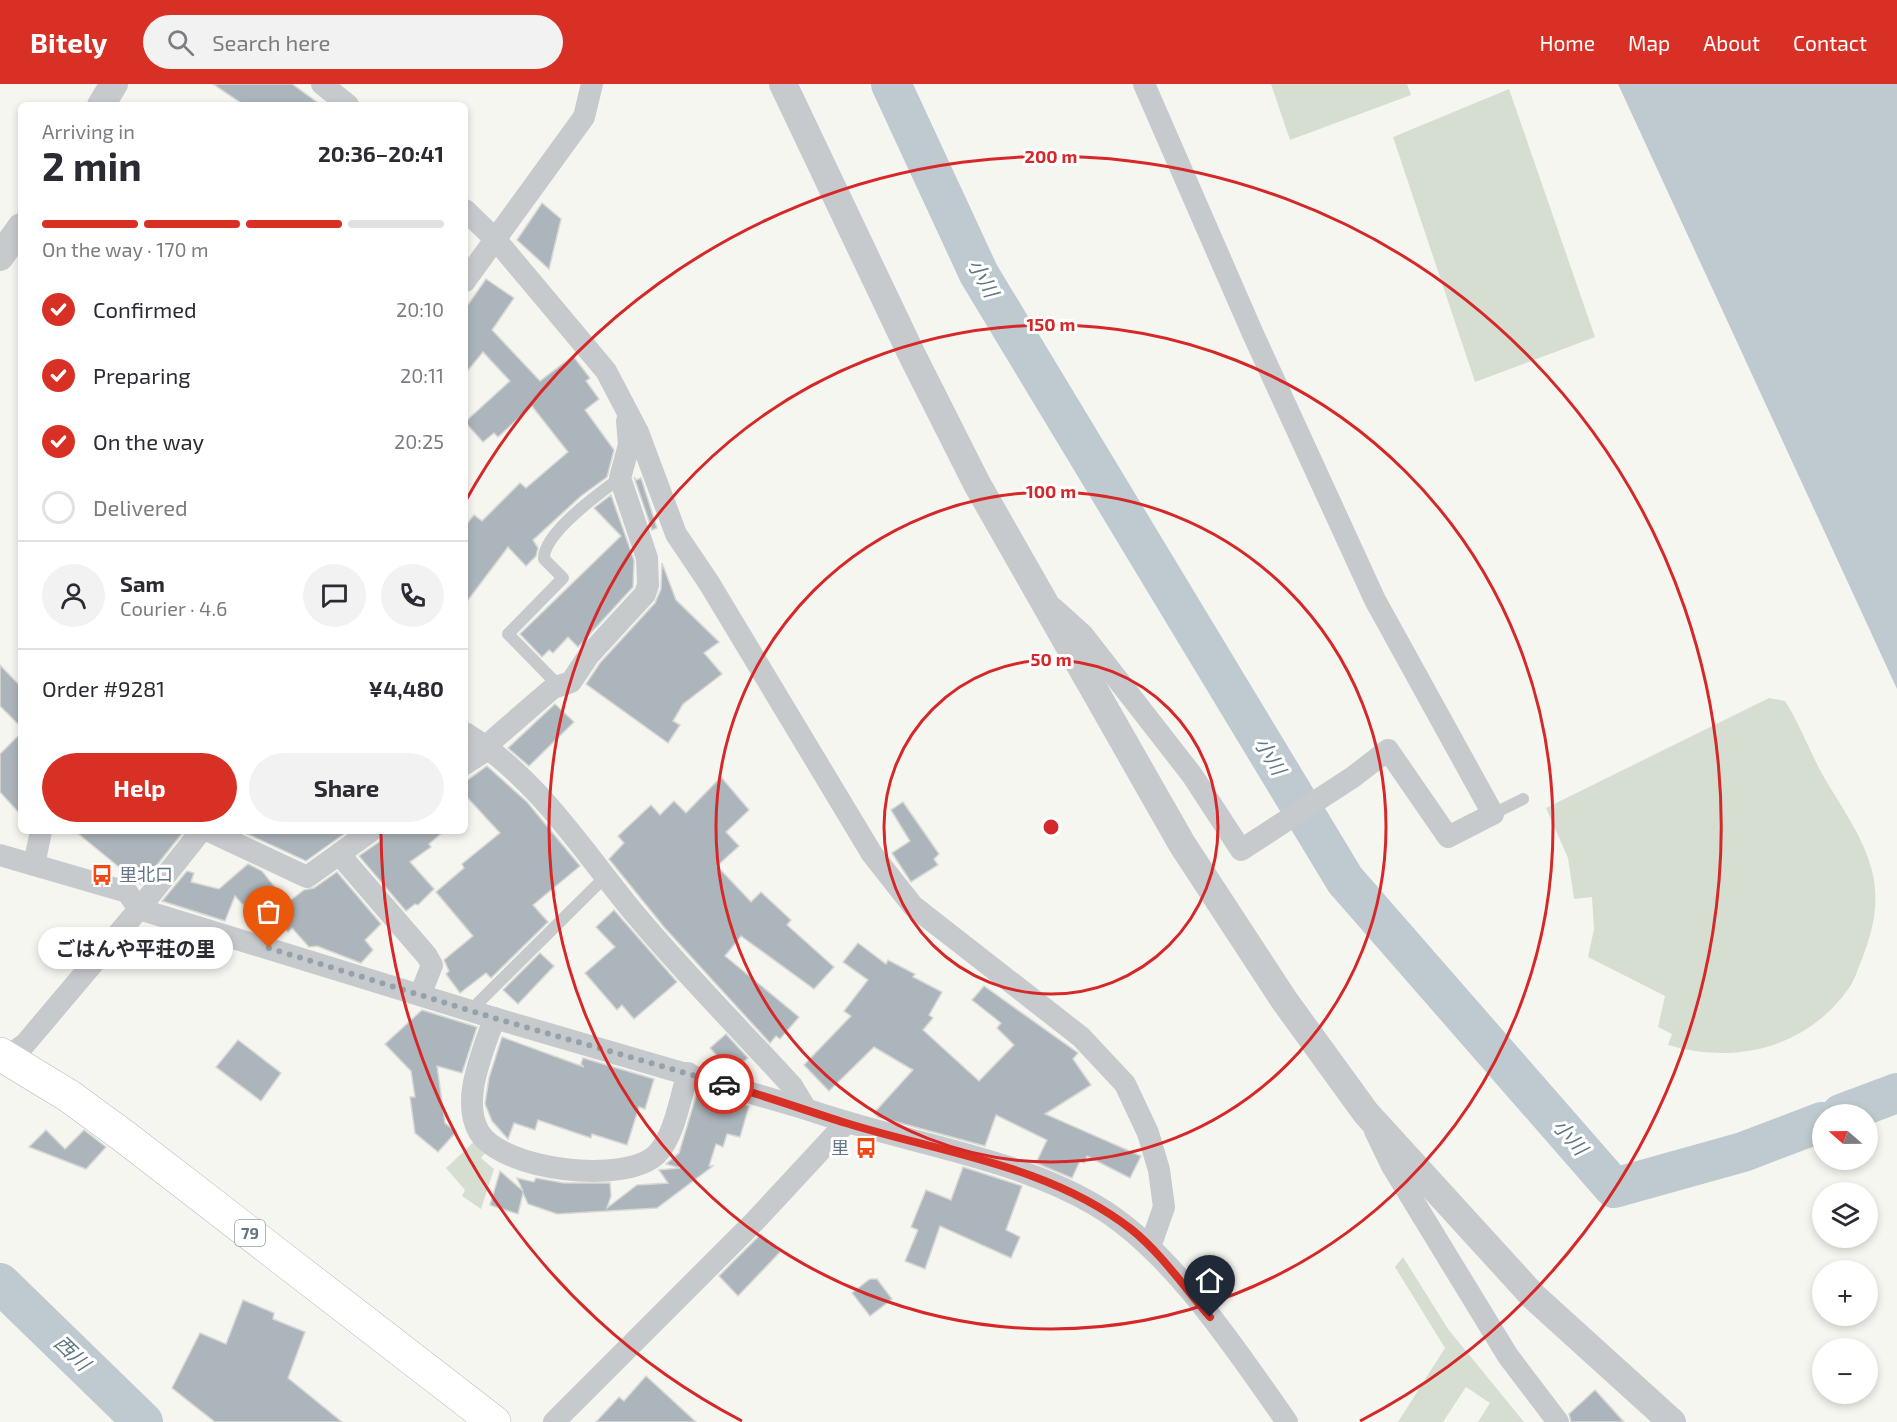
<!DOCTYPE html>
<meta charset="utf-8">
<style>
:root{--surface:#fff;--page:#f2f2f3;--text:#2b2b33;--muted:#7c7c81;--line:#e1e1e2;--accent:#d93025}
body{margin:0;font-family:"Exo 2","Noto Sans JP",sans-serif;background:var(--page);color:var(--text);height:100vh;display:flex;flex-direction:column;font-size:22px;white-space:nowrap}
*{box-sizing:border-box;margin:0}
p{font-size:20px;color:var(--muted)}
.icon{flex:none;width:33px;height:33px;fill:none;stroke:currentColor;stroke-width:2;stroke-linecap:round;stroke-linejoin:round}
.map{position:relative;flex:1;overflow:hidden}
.details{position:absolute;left:18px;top:18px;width:450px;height:732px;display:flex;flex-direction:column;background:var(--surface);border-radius:9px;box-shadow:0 3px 9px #0003}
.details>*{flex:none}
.needle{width:39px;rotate:290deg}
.tools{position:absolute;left:1812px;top:1020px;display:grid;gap:12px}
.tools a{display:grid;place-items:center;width:66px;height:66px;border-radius:50%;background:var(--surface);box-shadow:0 3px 9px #0003;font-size:30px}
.pin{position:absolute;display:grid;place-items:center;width:51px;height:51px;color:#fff;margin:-62px -26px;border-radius:50% 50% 50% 0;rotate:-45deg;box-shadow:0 0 6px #0007}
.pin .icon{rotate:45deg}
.courier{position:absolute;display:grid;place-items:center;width:60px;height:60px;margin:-30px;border:4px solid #d93025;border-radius:50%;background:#fff;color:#222;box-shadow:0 2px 8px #0007}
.bubble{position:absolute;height:42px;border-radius:21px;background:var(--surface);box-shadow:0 3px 9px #0003;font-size:20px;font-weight:700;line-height:42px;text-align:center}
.head em{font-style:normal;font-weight:700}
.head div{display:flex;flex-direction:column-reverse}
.head{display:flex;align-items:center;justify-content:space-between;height:102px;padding:0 24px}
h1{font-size:39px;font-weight:700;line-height:45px}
.bar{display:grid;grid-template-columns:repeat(4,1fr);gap:9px 6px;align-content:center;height:72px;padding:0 24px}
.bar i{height:8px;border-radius:4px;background:var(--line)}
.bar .on{background:var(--accent)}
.bar p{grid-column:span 4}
.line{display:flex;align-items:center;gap:15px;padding:0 24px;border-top:2px solid var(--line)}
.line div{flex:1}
.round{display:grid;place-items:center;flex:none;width:63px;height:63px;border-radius:32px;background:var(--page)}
ol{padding:0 24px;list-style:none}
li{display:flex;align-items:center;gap:18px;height:66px}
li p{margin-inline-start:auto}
li .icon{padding:6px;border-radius:50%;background:var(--accent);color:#fff;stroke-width:4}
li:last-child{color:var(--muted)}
li i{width:33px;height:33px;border:3px solid var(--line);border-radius:50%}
.primary-button{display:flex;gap:12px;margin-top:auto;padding:12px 24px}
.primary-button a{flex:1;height:69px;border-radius:36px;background:var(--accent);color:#fff;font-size:24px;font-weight:700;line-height:69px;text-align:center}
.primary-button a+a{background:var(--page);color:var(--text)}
header{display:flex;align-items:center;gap:36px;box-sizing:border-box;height:84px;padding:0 30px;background:var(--accent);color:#fff}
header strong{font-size:28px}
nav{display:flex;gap:33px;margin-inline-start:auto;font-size:21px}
.search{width:420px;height:54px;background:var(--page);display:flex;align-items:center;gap:15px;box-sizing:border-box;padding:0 21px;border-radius:33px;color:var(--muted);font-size:22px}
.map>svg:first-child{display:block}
.green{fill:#d6ded2}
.water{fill:#becacf}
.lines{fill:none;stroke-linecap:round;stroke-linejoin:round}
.river{stroke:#becacf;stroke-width:40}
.building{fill:#acb5bb;stroke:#d7d7d4;stroke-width:1.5}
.primary-casing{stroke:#b7bbbf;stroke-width:34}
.service{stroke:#c7cacd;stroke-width:12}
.minor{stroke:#c7cacd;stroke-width:22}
.tertiary{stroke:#c7cacd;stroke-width:28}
.primary{stroke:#fff;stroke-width:33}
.done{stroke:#95a2ab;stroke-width:6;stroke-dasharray:0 10.8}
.route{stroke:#d93025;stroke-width:8}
.ring{fill:none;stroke:#d62828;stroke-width:3}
.labels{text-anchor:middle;stroke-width:6;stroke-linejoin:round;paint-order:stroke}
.shield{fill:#fff;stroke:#909eaa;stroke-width:1.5}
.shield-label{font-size:16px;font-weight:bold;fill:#617586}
.poi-label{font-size:18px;fill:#617586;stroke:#fff;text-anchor:start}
.water-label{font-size:20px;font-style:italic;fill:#5d7883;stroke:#fff}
.centre{fill:#d62828;stroke:#fff;stroke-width:3}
.ring-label{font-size:18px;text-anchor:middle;font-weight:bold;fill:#d62828;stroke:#fff;stroke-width:6;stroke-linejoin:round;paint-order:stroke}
</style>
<header>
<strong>Bitely</strong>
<div class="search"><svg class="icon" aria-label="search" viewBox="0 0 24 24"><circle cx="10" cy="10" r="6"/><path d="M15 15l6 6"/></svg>Search here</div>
<nav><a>Home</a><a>Map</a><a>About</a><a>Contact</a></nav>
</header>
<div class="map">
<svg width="1897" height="1338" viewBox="0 0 1897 1338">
<rect width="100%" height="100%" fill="#f6f6f1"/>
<g class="green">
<path d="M1271 0H1407L1411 11 1290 56Z"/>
<path d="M1509 5 1595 253 1475 298 1393 53Z"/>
<path d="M1769 614 1785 617C1799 639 1808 663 1820 686 1838 719 1865 753 1873 791 1879 822 1873 846 1862 875 1858 884 1855 896 1849 904 1807 964 1735 981 1668 961L1672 950 1658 943 1665 912 1588 873 1594 845 1592 813 1574 815 1568 774 1546 724Z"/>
<path d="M476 1056 487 1067 481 1074 494 1085 481 1125 462 1112 465 1106 446 1084Z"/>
<path d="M1403 1173 1448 1245 1524 1338H1478L1490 1319 1466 1303 1443 1338H1398L1445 1264 1395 1183Z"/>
</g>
<path class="water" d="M1618 0H1897V605Z"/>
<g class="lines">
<g class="river">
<path d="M891 0 979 190 1345 796 1614 1104 1743 1068 1822 1038"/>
<path d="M1841 1030 1897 1009"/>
<path d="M0 1199 143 1338"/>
</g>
</g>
<g class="building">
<path d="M213 0H292L321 21H244Z"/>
<path d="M542 119 561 135 549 185 517 156Z"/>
<path d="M486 195 514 214 492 246 540 297 573 272 590 294 586 297 599 315 585 326 614 366 607 393 581 412 533 456 538 464 536 472 526 482 508 463 465 520V442L474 431 482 437 520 399 526 404 568 368 532 322 498 353 494 349 483 358 465 338 510 297 483 268 465 290V225Z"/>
<path d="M634 393 636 396 641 394 657 444 652 446Z"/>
<path d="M611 411 634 476 633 503 578 563 568 553 553 569 549 566 542 573 520 550 621 452 594 424Z"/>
<path d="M662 479 676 516 719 558 704 569 722 590 683 620 673 637 680 641 668 659 586 600 600 579 655 519 661 505Z"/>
<path d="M0 581 21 603V643L0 622Z"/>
<path d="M555 620 574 638 529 682 508 664Z"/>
<path d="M21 649V731L0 708V670Z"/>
<path d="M487 682 527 718 580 782 533 821 548 838 491 894 486 889 460 909 446 890 449 887 444 876 473 852 436 808 464 784 462 780 500 749 465 711V698Z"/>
<path d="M721 693 749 726 726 748 739 762 717 782 751 818 761 808 791 836 787 841 834 883 814 905 741 852 725 872 799 933 780 955 776 952 770 959 664 843 609 775 624 759 618 752 651 721 660 731 674 717 686 729Z"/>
<path d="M903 718 939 770 934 775 938 781 911 798 892 769 910 757 891 726Z"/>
<path d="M75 747H184L141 801Z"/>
<path d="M241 747H348L306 777Z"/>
<path d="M384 747H444L429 760 431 763 410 778 434 805 418 821 415 820 406 827 359 772 379 758Z"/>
<path d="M248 780 262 787 287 819 304 806 314 804 337 788 381 840 365 856 373 866 361 879 317 862 309 863 292 844 288 848 285 845 281 847 255 811 243 821 235 812 225 837 162 817 187 787 194 789 191 798 219 805Z"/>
<path d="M614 826 677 898 634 935 622 921 617 926 585 889 615 863 596 843Z"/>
<path d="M858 859 886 880 888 876 915 890 913 893 942 908 929 931 933 934 923 946 979 997 1014 961 997 944 1001 939 972 916 984 902 1078 969 1073 975 1091 1001 1045 1030 1141 1072 1130 1094 1087 1072 1084 1079 1080 1077 1072 1094 1036 1079 1047 1056 996 1031 985 1062 878 1033 874 1029 913 986 874 963 829 1007 804 981 851 932 844 927 868 896 843 878Z"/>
<path d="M540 869 554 882 518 920 503 906Z"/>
<path d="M422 926 477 943 462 989 437 982 445 1039 456 1048 438 1068 415 1049 410 1013H415L411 987 385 960Z"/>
<path d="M726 950 748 974 732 988 710 964Z"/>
<path d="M502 953 584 983 581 980 583 974 654 995 645 1025 639 1023 627 1061 592 1050 591 1054 538 1036 535 1046 514 1039 508 1055 492 1037 485 1020 489 994Z"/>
<path d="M238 956 281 989 261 1017 216 983Z"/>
<path d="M697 1009 749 1022 740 1053 727 1050 723 1063 716 1060 709 1082H713L657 1124 557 1130 528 1120 523 1109 518 1130 490 1121 500 1087 523 1107 517 1094 534 1098 536 1094 564 1099H610L611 1112 607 1124 637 1101 668 1099 659 1086 680 1084 666 1080 679 1069Z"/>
<path d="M46 1046 65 1065 84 1046 106 1063 86 1085 29 1063Z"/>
<path d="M963 1083 1022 1102 1006 1146 1020 1153 1011 1174 940 1142 925 1185 905 1177 918 1146 911 1143 926 1106 951 1116Z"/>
<path d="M761 1150 780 1168 738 1212 719 1192Z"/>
<path d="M870 1195H877L892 1215 870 1232 852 1209Z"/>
<path d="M243 1216 274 1229 273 1235 305 1248 288 1294 342 1338H215L172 1304 200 1249 226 1260Z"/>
<path d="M646 1292 696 1338H596L619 1313 624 1317Z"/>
<path d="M1595 1306 1624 1338H1571L1569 1330Z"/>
</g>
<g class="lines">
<defs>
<path id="primary" d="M0 970 69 1012 125 1053 494 1338"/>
</defs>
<use href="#primary" class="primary-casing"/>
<g class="service">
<path d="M559 602 508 550 563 494 544 475C543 449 601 408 620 394"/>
<path d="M1493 730 1523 715"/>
<path d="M471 926 605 793"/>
</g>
<g class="minor">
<path d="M322 0 348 21"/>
<path d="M465 126 497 157 606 287 638 348 676 450 709 499 872 770 913 822 1081 953 1125 1000 1148 1049 1159 1086 1164 1123 1150 1163"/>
<path d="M465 197 584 33 592 0"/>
<path d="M1053 524 1083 551 1192 691 1241 766 1353 693 1388 666 1448 753 1493 730 1375 516 1253 250 1144 0"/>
<path d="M465 649C537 693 582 766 635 830 685 890 740 945 792 1002L806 1025"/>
<path d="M465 680 490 664 494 655 553 604 571 598 589 571 645 510 648 501 647 474 620 394 629 361 627 337"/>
<path d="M209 747 307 793 371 747"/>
<path d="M339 770 427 872 432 881 421 909"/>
<path d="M0 771 127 808 139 825 494 934 806 1025C899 1058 1010 1071 1095 1121 1171 1165 1237 1267 1287 1338"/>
<path d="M34 781 41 747"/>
<path d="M494 934C484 967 460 1015 479 1048 503 1087 626 1101 657 1070 675 1051 680 1014 688 989"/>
<path d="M7 973 25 960 139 825 201 747"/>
<path d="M1375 1047 1392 1082 1508 1272 1558 1338"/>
<path d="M554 1338 755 1137 846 1039"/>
</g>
<g class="tertiary">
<path d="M783 0 911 269 977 400 1182 760 1284 916 1366 1029 1533 1212 1672 1338"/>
<path d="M101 21 114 0"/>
<path d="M0 173 21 143"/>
</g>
<use href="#primary" class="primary"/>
</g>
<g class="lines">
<path class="done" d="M269 864 494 934 724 1000"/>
<path class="route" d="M724 1000C765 1012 805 1026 846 1039 942 1069 1049 1081 1131 1145 1161 1169 1185 1204 1210 1233"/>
</g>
<g class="ring">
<circle cx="1051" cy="743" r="167"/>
<circle cx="1051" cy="743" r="335"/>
<circle cx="1051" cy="743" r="502"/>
<path d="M742 1337A670 670 0 0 1 381 749M465 418A670 670 0 1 1 1360 1337"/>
</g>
<defs>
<symbol id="bus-bare" viewBox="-9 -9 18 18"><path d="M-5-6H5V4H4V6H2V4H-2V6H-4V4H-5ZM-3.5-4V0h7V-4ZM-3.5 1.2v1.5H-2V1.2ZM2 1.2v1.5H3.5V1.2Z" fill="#f54712" stroke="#fff" stroke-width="2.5" paint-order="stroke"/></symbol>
</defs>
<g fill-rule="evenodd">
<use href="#bus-bare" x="87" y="776" width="30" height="30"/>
<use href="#bus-bare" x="851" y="1049" width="30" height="30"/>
</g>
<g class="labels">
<rect class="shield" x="235" y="1136" width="30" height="26" rx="4.5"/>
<g class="shield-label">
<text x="250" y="1155">79</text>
</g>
<g class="poi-label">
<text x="119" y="797">里北口</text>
<text x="849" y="1070" text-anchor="end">里</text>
</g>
<g class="water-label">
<text transform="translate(983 194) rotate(61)" y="7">小川</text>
<text transform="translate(1270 672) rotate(59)" y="7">小川</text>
<text transform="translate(1570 1053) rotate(49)" y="7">小川</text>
<text transform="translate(72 1269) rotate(44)" y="7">西川</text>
</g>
</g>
<circle cx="1051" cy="743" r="9" class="centre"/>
<g class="ring-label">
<text x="1051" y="79">200 m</text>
<text x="1051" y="247">150 m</text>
<text x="1051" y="414">100 m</text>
<text x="1051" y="582">50 m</text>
</g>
</svg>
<div class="tools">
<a><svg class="needle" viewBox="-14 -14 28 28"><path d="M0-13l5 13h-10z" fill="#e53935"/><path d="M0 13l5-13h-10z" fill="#7c7c81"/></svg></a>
<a><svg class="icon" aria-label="layers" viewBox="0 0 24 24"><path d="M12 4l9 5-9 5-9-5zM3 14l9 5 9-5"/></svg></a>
<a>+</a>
<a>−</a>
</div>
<div class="pin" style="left:269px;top:864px;background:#ea580c"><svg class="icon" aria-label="bag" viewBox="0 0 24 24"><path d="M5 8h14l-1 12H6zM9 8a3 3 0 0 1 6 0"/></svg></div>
<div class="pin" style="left:1210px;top:1233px;background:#1f2937"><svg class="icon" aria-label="home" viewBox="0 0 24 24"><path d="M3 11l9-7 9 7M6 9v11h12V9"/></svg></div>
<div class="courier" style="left:724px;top:1000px"><svg class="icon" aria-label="car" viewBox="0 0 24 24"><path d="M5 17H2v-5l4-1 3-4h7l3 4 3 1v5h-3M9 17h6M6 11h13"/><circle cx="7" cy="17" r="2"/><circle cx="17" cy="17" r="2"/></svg></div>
<div class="bubble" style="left:38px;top:843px;width:195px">ごはんや平荘の里</div>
<section class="details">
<div class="head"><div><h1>2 min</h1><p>Arriving in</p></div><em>20:36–20:41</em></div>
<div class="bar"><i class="on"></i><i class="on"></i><i class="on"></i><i></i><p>On the way · 170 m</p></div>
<ol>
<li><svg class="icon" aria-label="check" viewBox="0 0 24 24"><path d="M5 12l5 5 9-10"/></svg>Confirmed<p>20:10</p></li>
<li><svg class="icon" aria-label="check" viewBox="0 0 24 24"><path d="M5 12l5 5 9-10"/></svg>Preparing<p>20:11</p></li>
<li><svg class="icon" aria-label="check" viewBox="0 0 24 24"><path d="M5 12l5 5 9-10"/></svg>On the way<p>20:25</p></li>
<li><i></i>Delivered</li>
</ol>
<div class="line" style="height:108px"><a class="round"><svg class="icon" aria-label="person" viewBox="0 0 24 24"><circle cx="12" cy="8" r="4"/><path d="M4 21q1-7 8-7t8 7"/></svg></a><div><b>Sam</b><p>Courier · 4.6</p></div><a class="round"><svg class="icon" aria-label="chat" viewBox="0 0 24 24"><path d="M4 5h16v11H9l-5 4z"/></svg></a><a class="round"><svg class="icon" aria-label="phone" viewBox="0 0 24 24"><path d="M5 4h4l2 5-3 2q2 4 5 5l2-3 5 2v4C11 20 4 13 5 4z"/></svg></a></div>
<div class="line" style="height:78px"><div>Order #9281</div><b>¥4,480</b></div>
<div class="primary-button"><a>Help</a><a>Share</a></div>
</section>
</div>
